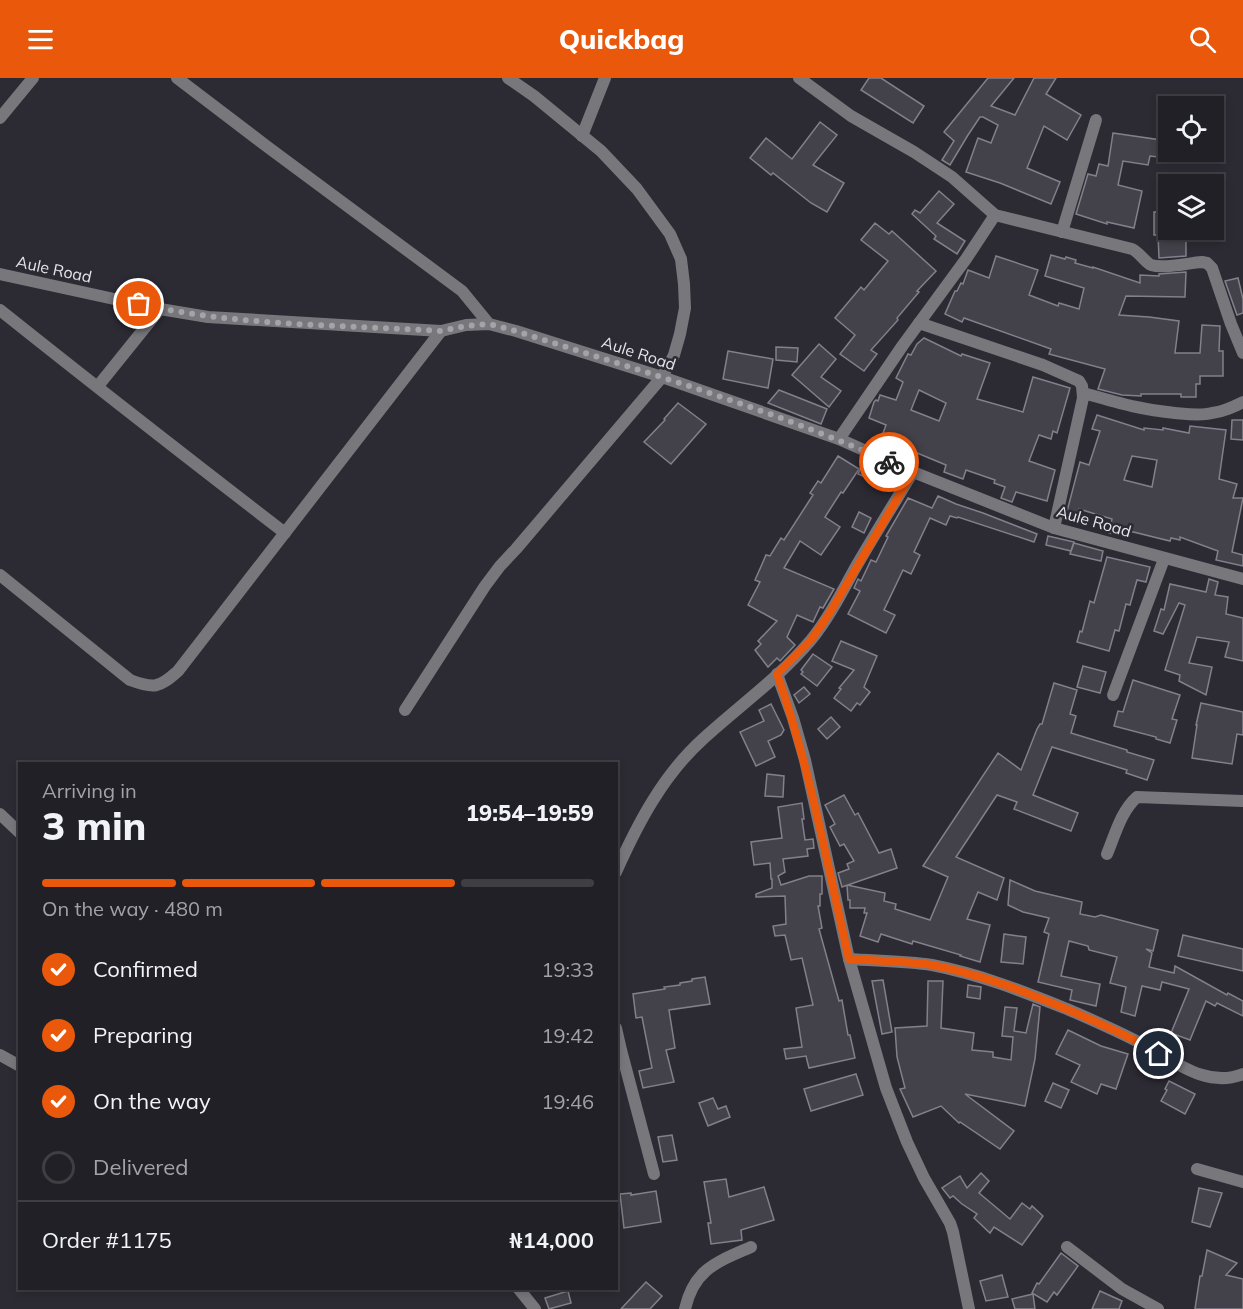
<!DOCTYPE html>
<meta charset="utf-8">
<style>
:root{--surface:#212026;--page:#29282e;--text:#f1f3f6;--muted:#a2a3a7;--line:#3e3e43;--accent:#ea580c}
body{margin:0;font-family:Mulish,sans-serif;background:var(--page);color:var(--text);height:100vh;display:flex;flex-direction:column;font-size:22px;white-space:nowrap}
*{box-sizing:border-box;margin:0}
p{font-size:20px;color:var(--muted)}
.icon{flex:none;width:33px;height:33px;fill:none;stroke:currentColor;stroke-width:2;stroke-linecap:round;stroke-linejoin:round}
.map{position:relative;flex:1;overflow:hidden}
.details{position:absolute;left:18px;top:684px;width:600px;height:528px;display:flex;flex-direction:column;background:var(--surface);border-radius:0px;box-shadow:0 3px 9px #0003,0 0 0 2px var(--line)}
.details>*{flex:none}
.tools{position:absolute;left:1158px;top:18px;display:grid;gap:12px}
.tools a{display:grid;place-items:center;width:66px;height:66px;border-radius:0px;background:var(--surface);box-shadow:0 3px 9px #0003,0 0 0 2px var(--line);font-size:30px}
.pin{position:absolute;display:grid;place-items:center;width:51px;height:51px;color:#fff;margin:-26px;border:3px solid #fff;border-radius:50%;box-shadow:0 2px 6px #0007}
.courier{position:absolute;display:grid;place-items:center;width:60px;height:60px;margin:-30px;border:4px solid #ea580c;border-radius:50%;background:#fff;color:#222;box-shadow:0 2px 8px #0007}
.head em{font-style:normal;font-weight:800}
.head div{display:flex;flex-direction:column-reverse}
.head{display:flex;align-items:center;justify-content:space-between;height:102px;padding:0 24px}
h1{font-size:39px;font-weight:800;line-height:45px}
.bar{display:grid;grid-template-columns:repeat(4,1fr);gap:9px 6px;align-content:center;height:72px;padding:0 24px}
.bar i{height:8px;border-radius:4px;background:var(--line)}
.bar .on{background:var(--accent)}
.bar p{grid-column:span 4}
.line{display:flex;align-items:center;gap:15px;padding:0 24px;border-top:2px solid var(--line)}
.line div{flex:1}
ol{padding:0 24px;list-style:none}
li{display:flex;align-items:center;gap:18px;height:66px}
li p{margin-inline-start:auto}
li .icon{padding:6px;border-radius:50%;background:var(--accent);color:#fff;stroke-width:4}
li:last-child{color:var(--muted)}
li i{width:33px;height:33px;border:3px solid var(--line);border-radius:50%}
header{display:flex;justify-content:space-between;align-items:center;height:78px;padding:0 24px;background:var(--accent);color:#fff;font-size:27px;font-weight:800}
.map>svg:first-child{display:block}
.building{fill:#43414a;stroke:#82808b;stroke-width:1.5;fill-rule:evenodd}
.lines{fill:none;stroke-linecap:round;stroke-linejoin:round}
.minor{stroke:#78777c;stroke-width:12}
.done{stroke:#a4a3aa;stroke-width:6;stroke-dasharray:0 10.8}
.route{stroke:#ea580c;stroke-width:8}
.labels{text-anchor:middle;stroke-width:5;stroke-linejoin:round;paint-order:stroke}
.street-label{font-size:16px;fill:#e5e4ea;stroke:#2c2a33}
</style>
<header><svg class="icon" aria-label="menu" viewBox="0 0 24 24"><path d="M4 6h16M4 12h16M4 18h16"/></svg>Quickbag<svg class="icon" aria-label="search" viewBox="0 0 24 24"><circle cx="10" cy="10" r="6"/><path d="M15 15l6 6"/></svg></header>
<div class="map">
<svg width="1243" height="1231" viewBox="0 0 1243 1231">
<rect width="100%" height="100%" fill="#2c2a33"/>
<g class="building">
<path d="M869 0H881L924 28 913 45 861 12Z"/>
<path d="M988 0H1014L991 28 1015 37 1034 0H1056L1046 16 1081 37 1067 62 1044 48 1027 90 1060 104 1051 126 1000 105 966 94 978 60 991 65 998 47 983 39H980L968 57 950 87 942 82 954 63 944 54Z"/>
<path d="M820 44 837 57 813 87 844 105 827 134 811 125 773 95 771 97 750 80 766 60 792 81Z"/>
<path d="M1113 55 1161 62 1158 79 1150 78 1148 87 1123 83 1118 107 1142 113 1134 150 1107 144V146L1076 136 1088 96 1096 98 1099 86 1108 88Z"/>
<path d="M939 113 954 126 937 145 965 163 957 176 934 161 936 158 912 136 915 132 920 135Z"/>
<path d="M1154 134H1168V152H1186V178L1159 180 1158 157H1154Z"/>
<path d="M875 145 889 156 892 153 936 193 917 213 919 214 897 240 898 242 871 272 877 276 864 293 840 276 855 257 835 240 861 209 864 212 888 183 861 162Z"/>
<path d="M1051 177 1065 181 1066 179 1076 182 1075 185 1093 190V189L1140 205V197L1159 198V196L1186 194 1185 219 1126 218 1119 237 1149 239 1179 243 1175 275H1200L1202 247 1220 248 1219 273H1223V298H1200V306H1196V319H1181V316H1141V318L1122 317 1098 311 1105 291 1049 276 1051 271 964 240 962 244 945 236 955 213H957L961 205 963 206 968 192 989 200 996 178 1038 192 1029 217 1058 228 1059 225 1079 231 1084 210 1045 198Z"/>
<path d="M1238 200 1243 221V235L1237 237 1225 203Z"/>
<path d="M924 260 961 278 962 276 990 285 977 321 1023 334 1033 299 1070 310 1057 355 1053 353 1051 361 1039 357 1029 383 1055 392 1047 423 1016 414 1012 424 1001 420 1005 409 994 405 995 402 966 392 963 401 944 394 946 387 910 372 911 369 882 358 886 347 869 340 874 324 876 322 878 323 880 317 896 322 903 304 896 300 908 276 911 277 917 266ZM919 312 946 325 939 343 911 332Z"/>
<path d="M819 266 836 281 821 299 841 313 829 329 792 297Z"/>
<path d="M776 269 798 270 797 284 776 282Z"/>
<path d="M728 273 773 281 768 310 723 301Z"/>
<path d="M779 312 827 331 821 346 768 325Z"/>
<path d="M678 325 706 346 671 386 644 364 665 342 664 341Z"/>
<path d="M1097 337 1144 352V350L1163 352V350L1189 355 1190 348 1226 352 1219 401 1237 406 1233 420H1243L1232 474 1243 477V488L1216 482 1218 473 1180 459V462L1171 460 1170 463 1121 451 1120 457 1109 455 1112 441 1079 431 1076 439 1066 437 1080 384 1089 387 1100 353 1092 351ZM1132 378 1157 382 1152 409 1124 402Z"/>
<path d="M1232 342H1243V362L1231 361Z"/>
<path d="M838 378 859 391 843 415 841 414 825 439 840 449 821 477 800 463 784 490 834 511 823 530 820 529 813 544 797 537 787 559 795 567 780 583 777 580 768 589 755 572 761 566 758 563 777 543 748 527 760 504 755 502 766 477 770 478 781 460 784 462 813 417 810 415 818 403 821 405Z"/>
<path d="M864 384 894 400 889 410 858 396Z"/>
<path d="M938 418 956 426 983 435 1037 456 1034 464 958 439 957 440 950 438 946 447 930 440 914 474 920 477 911 496 903 492 884 532 895 537 886 555 848 536 860 513 854 510 858 501 861 503 871 482 876 484 888 459 886 458 908 420 932 430Z"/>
<path d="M859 434 871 440 864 455 852 449Z"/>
<path d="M1048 458 1074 464 1071 473 1046 467Z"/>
<path d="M1074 465 1103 473 1101 483 1070 476Z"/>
<path d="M1107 479 1150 489 1146 504 1137 502 1130 527 1126 526 1119 553 1115 552 1109 573 1077 564 1080 553 1082 554 1090 523 1094 525Z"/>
<path d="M1209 501 1218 504 1215 517 1228 519 1226 536 1243 540V583L1225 579 1229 564 1197 559 1189 585 1212 589 1206 617 1179 603 1180 597 1165 592 1185 527 1179 525 1163 556 1154 553 1161 531 1164 532 1170 506 1206 514Z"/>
<path d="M841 563 877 578 864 609 870 614 860 627 857 625 851 633 834 620 841 611 839 610 854 592 832 583Z"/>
<path d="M813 576 832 589 817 608 801 596 803 594 801 592Z"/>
<path d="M1083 588 1106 594 1100 615 1077 609Z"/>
<path d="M1133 602 1180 617 1172 641 1177 642 1170 665 1156 661V659L1114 648 1118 633 1123 634Z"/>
<path d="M1054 605 1077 612 1070 636 1076 638 1071 655 1127 672V674L1154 682 1147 702 1126 695 1127 692 1052 669 1033 717 1078 735 1071 753 1014 731 1017 724 997 717 956 779 1004 800 997 822 978 814 967 841 990 847 980 884 960 878 961 877 913 863 912 866 881 856 878 864 860 858 867 835H864L865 830H850V822H848L847 807 885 815 884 823 896 826 895 831 930 842 948 799 923 788 998 675 1021 692 1037 651 1040 646H1042Z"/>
<path d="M804 609 810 616 799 625 794 617Z"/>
<path d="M1201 625 1243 634V657L1237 656 1232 686 1192 680 1197 647H1196Z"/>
<path d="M771 626 784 652 781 657 768 663 775 679 756 688 740 654 764 643 759 632Z"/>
<path d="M831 639 840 649 827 661 818 651Z"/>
<path d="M767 696 784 698 783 719 765 718Z"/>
<path d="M844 717 855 737 858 735 879 775 891 771 897 790 842 809 838 795 849 791 847 786 854 783 844 766 840 768 830 749 835 746 825 727Z"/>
<path d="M802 725 804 741H802L805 762 813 761 814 770 807 771 808 778 783 781 785 794 778 798 781 807 809 798H822V816H820V828H818L822 850 819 851 839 923 842 922 848 957H850L855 980 809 990 806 978 786 981 784 971 802 969 796 930 813 927 802 880 791 882 785 857 775 858 773 848 786 846 785 818 756 819V816L772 810V801H771L770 785 754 787 751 764 782 760 778 729Z"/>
<path d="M1010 802 1035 813 1082 824 1080 836 1095 839 1101 837 1158 852 1153 873 1146 871 1152 875 1149 889 1174 895 1175 888 1227 917 1228 915 1243 923V938L1217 925 1215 928 1206 923 1190 962 1171 955 1189 911 1162 904 1160 912 1142 908 1135 938 1121 934 1126 909 1110 905 1117 879 1089 872 1088 868 1069 863 1061 898 1100 906 1096 928 1070 922 1072 912 1038 904 1049 856 1044 854 1049 840 1023 834 1008 827Z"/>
<path d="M1004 856 1026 859 1023 886 1001 884Z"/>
<path d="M1183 857 1243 871V893L1178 878Z"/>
<path d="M705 899 710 926 669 932 675 970 666 972 674 1004 643 1010 639 993 652 990 642 939 636 940 633 916 665 911 664 909 680 907V905L692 903V901Z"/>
<path d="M883 902 892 954 882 956 872 903Z"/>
<path d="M928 903H943L941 950 974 955 972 972 993 974V979L1011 982 1013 959 1002 958 1005 929 1017 930 1014 953 1026 955 1033 926 1040 929 1035 981 1025 1028 965 1016 1014 1053 1000 1071 960 1044 959 1045 941 1028 913 1039 900 1011 905 1010 897 979 895 950 927 948Z"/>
<path d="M968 907 981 909 980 921 967 919Z"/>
<path d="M1068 952 1101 968 1128 976 1116 1011 1101 1006 1097 1016 1071 1004 1080 987 1056 976Z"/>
<path d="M856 996 863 1017 811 1033 804 1011Z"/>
<path d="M1169 1003 1195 1016 1185 1036 1161 1023 1167 1012 1165 1011Z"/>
<path d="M1053 1005 1069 1012 1061 1030 1045 1023Z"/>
<path d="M713 1020 718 1031 726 1028 730 1039 708 1048 699 1025Z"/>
<path d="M672 1057 677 1082 663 1084 658 1059Z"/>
<path d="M981 1095 989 1103 979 1115 1010 1141 1022 1125 1030 1131 1032 1128 1043 1138 1022 1167 994 1149 990 1155 974 1140 977 1136 962 1126 953 1118 950 1120 942 1110 960 1098 967 1110Z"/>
<path d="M726 1101 729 1119 764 1109 774 1142 741 1152 742 1162 711 1166 708 1145H711L704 1104Z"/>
<path d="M1199 1110 1222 1115 1210 1149 1192 1144Z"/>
<path d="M656 1113 661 1144 624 1150 620 1116 631 1115V1117Z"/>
<path d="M1207 1172 1237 1185 1226 1197 1243 1201V1231H1195L1200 1198H1202Z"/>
<path d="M1061 1175 1078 1188 1057 1217 1054 1214 1047 1224 1032 1215 1037 1205 1039 1206Z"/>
<path d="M1002 1197 1008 1219 986 1223 980 1203Z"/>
<path d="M646 1204 662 1218 650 1231H621Z"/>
<path d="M568 1213 571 1225 549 1231 545 1220Z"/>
<path d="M1100 1213 1122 1223 1119 1231H1092Z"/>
<path d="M1033 1216 1035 1231H1015L1012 1221Z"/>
</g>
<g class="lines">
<g class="minor">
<path d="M177 0 269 70 462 213 489 246"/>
<path d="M799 0 851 38 914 74 952 99 995 137 1132 171C1140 175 1145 184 1151 187 1164 191 1188 185 1202 184L1207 185 1212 190 1231 246 1243 275"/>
<path d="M0 40 33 0"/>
<path d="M582 58 605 0"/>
<path d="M1062 154 1096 42"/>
<path d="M0 196 160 231 208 239 441 253 466 247 489 246 516 253 662 299 839 361 913 394 1054 450 1243 501"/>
<path d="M0 232C94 307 189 381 285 455"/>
<path d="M919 245 1043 287 1079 303 1082 308 1083 320 1054 450"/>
<path d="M98 308 160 231"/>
<path d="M1083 315C1115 324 1141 332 1175 335 1187 336 1200 338 1212 335 1223 334 1233 329 1243 324"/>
<path d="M839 361 903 267 966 181 995 137"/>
<path d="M0 497 130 602C154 611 159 610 178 593L441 253"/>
<path d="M777 596 793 640 805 682 849 881 886 1010 907 1064 924 1100 950 1145 953 1154 969 1231"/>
<path d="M1113 617 1164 481"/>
<path d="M405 632 485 508 500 488 516 471 662 299 674 277 680 256 685 230 684 206 681 181 670 156 637 111 601 73 534 18 508 0"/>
<path d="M0 736 20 755"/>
<path d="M1107 776C1115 757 1121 733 1137 719L1243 723"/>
<path d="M616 794C638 745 663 697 703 661 739 628 779 600 811 562 828 541 841 516 854 492 873 459 893 427 913 394"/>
<path d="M849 881C877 883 905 883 932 887 979 896 1022 913 1067 931 1092 942 1118 953 1142 966 1173 982 1206 1011 1243 996"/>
<path d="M616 950 621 972 654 1096"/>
<path d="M0 977 20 988"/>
<path d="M1197 1091 1243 1104"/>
<path d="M1067 1169 1122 1211 1158 1231"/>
<path d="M518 1210 535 1231"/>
<path d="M685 1231C694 1191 717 1184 751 1169"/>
</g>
</g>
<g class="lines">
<path class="done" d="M139 226C237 248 341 247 441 253L466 248 489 246 516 253C641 293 769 330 889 384"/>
<path class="route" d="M889 384 913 394 829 536 811 562 777 596C810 689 827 786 849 881 877 883 905 883 932 887 978 896 1016 910 1059 928 1093 942 1128 957 1159 976"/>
</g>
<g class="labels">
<g class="street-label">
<text transform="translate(54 191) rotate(12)" y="6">Aule Road</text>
<text transform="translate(639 275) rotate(18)" y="6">Aule Road</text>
<text transform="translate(1094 443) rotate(16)" y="6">Aule Road</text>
</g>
</g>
</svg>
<div class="tools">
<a><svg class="icon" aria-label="locate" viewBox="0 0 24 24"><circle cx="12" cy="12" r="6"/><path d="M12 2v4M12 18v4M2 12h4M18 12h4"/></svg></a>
<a><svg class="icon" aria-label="layers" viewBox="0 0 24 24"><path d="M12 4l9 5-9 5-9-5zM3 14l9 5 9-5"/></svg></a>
</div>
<div class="pin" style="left:139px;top:226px;background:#ea580c"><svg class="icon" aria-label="bag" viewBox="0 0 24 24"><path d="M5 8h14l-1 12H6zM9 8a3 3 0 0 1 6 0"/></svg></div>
<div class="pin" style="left:1159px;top:976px;background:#1f2937"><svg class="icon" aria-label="home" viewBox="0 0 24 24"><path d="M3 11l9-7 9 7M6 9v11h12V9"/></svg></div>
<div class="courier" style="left:889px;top:384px"><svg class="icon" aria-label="bike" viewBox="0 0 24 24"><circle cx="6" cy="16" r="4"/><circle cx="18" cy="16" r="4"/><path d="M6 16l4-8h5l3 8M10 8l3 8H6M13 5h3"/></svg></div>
<section class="details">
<div class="head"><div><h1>3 min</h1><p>Arriving in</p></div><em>19:54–19:59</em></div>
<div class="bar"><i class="on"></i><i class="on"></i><i class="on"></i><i></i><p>On the way · 480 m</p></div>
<ol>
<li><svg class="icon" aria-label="check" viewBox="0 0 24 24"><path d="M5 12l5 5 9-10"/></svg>Confirmed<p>19:33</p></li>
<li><svg class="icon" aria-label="check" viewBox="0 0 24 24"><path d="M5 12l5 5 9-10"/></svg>Preparing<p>19:42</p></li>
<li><svg class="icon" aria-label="check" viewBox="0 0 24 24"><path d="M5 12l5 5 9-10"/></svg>On the way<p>19:46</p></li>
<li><i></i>Delivered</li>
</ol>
<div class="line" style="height:78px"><div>Order #1175</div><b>₦14,000</b></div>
</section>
</div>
